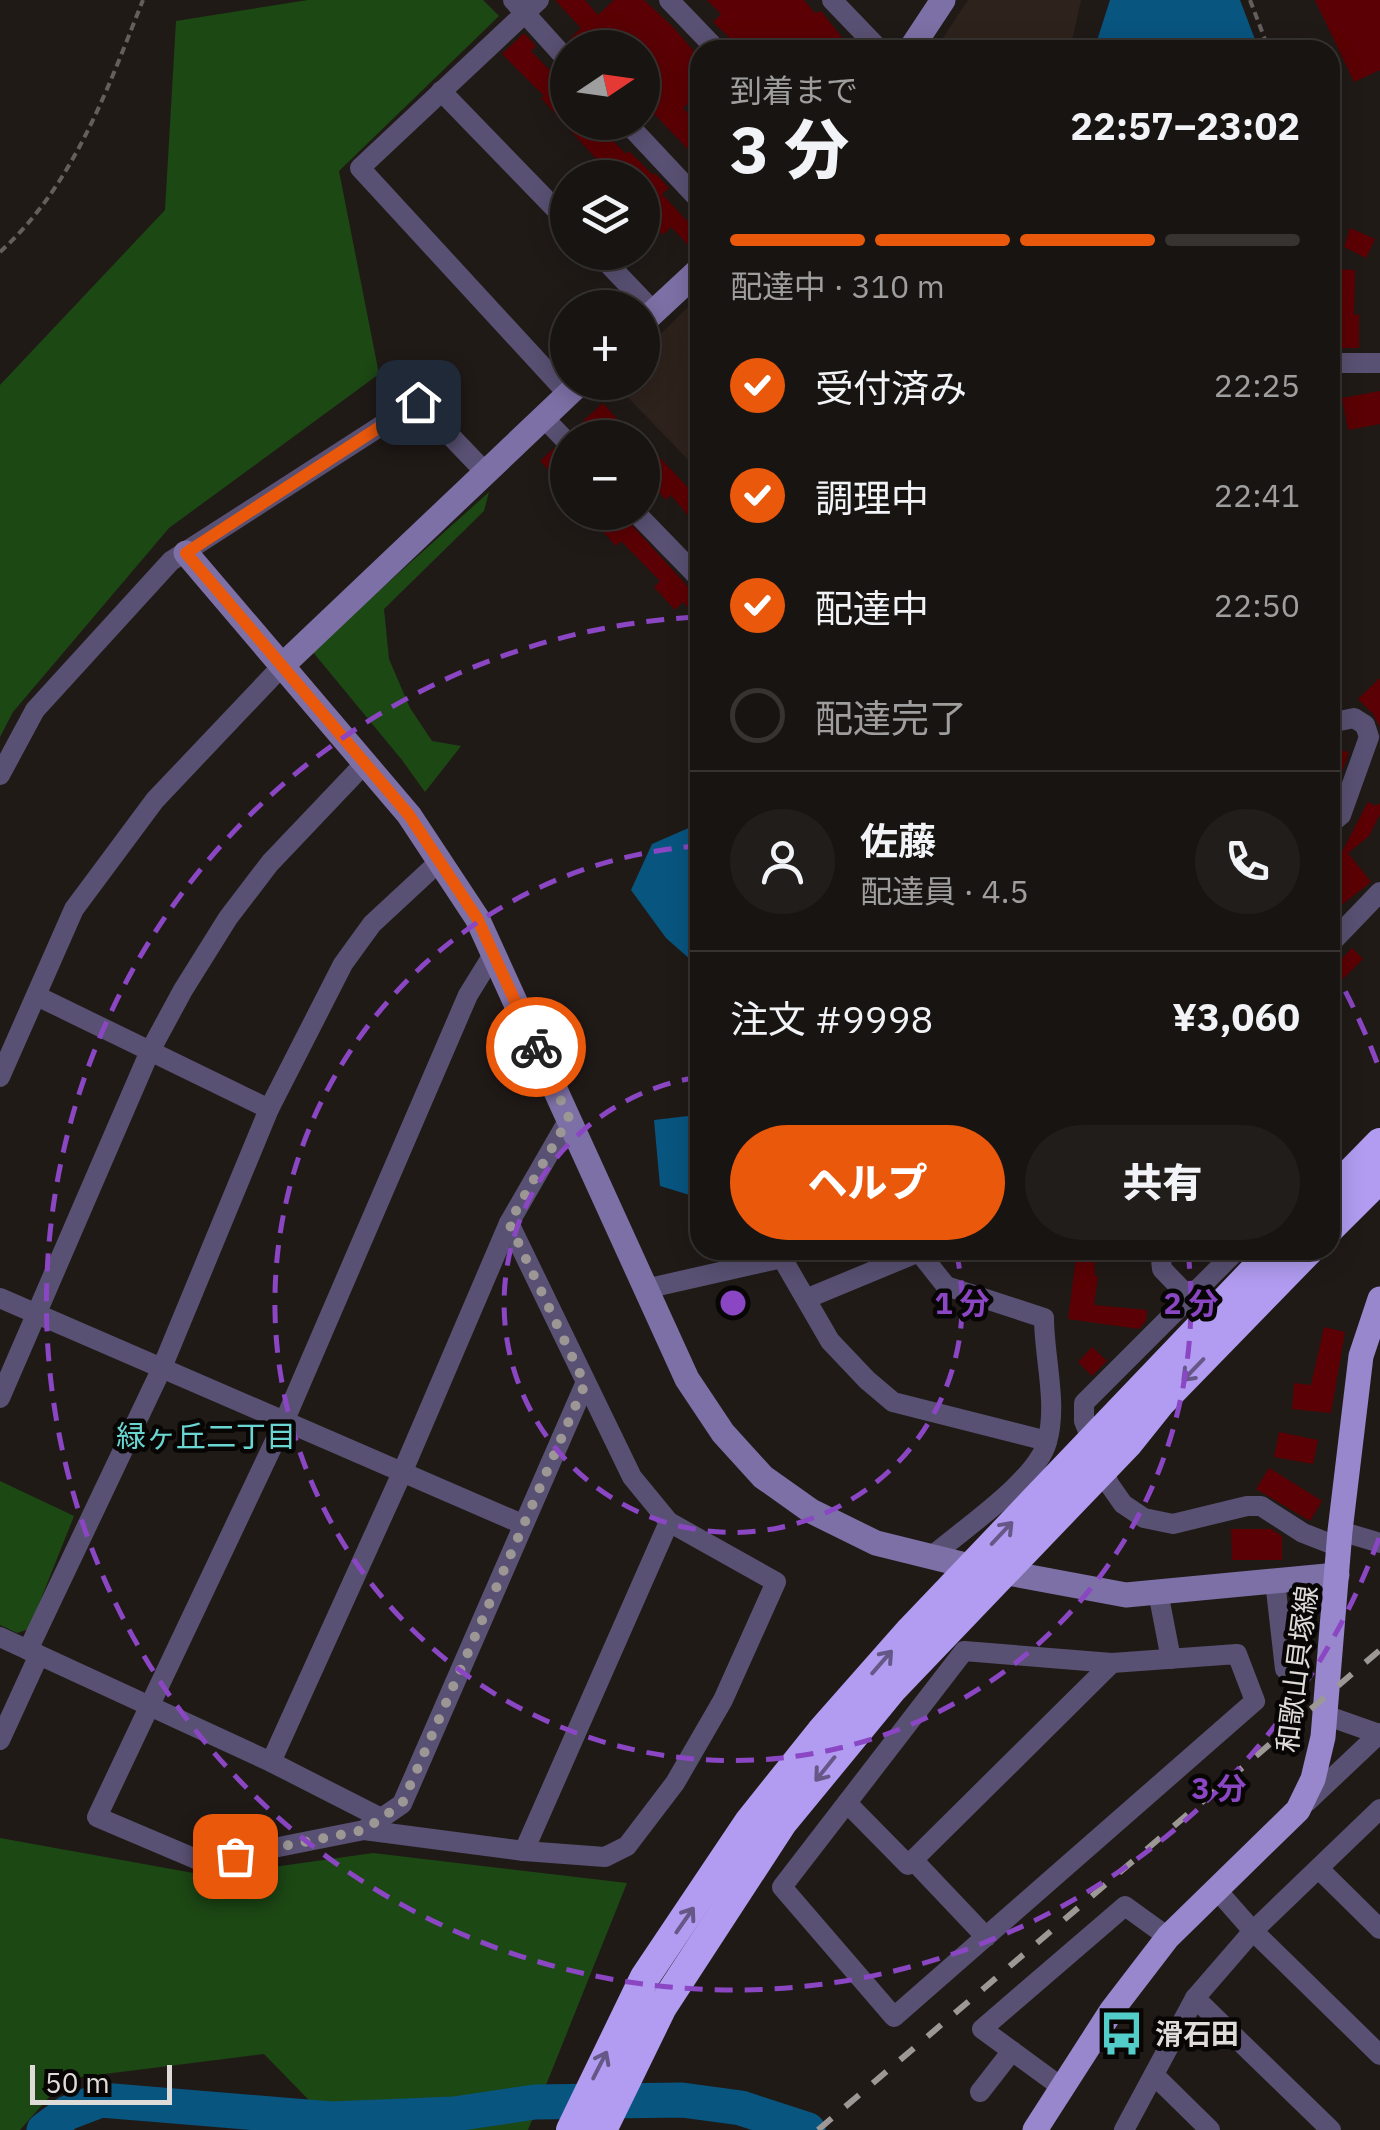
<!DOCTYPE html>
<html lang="ja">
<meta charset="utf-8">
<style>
:root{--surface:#181411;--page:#211d1a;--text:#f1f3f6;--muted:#9f9e9f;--line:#363331;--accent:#ea580c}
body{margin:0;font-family:"IBM Plex Sans","Noto Sans JP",sans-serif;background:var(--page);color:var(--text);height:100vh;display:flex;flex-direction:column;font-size:38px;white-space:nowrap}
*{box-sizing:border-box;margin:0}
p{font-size:32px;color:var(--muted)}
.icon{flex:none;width:55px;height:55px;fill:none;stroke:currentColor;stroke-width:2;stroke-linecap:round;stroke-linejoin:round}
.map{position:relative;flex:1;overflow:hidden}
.sheet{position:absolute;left:690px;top:40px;width:650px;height:1220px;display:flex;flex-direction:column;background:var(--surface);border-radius:30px;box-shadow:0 5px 25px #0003,0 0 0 2px var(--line)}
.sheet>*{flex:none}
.needle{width:65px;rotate:77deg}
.fabs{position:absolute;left:550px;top:30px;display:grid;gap:20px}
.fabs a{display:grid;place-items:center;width:110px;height:110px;border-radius:50%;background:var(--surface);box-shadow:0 5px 25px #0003,0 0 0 2px var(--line);font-size:50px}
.scale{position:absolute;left:30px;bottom:25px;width:142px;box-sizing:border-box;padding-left:10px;border:5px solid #dfdbd9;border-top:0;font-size:28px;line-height:35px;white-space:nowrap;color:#dfdbd9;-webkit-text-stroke:8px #080605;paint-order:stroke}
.pin{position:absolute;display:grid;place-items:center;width:85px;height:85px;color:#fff;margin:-42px;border-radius:20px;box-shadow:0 5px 15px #0006}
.courier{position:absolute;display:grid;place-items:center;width:100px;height:100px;margin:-50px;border:8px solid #ea580c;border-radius:50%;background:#fff;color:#222;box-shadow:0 2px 12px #0007}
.head em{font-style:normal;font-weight:800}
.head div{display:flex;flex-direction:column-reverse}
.head{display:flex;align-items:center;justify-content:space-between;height:170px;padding:0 40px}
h1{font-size:65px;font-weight:800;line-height:75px}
.bar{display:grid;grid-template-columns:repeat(4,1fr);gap:15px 10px;align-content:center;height:120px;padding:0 40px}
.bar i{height:12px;border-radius:8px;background:var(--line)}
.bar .current{background:var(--accent)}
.bar p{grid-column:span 4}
.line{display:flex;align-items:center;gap:25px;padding:0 40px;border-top:2px solid var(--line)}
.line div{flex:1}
.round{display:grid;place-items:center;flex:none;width:105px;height:105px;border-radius:52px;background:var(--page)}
ol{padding:0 40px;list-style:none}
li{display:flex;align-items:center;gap:30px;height:110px}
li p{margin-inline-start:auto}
li .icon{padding:10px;border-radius:50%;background:var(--accent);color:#fff;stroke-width:4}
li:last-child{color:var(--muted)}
li i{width:55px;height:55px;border:5px solid var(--line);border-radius:50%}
.button{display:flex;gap:20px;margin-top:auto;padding:20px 40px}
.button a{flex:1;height:115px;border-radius:60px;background:var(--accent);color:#fff;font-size:40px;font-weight:800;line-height:115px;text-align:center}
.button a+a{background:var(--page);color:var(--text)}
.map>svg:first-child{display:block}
.built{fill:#2e221c}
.green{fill:#1c4814}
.water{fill:#085580}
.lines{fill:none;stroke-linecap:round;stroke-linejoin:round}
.river{stroke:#085580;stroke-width:35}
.building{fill:#5b0004}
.path{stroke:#645e5c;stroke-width:4;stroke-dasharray:8 5;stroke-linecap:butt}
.street{stroke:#595173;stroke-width:20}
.secondary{stroke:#7d70a6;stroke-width:25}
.primary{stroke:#9887cd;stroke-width:25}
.highway{stroke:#b19cf1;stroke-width:30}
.rail{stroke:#9c9895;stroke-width:6;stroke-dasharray:18 18;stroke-linecap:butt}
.oneway{stroke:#655887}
.done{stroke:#9c9795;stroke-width:10;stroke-dasharray:0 18}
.route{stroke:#ea580c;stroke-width:12}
.ring{fill:none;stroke:#8a46c3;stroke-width:5;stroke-dasharray:18 12}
.labels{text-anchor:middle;stroke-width:9;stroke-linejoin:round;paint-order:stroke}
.street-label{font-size:28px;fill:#dfdbd9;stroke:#080605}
.poi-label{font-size:28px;font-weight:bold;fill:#dfdbd9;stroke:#080605;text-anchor:start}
.neighbourhood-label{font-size:30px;fill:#6ad6d2;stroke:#080605}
.centre{fill:#8a46c3;stroke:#080605;stroke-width:5}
.ring-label{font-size:30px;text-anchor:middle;font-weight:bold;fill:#8a46c3;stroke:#080605;stroke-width:9;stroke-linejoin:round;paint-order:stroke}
</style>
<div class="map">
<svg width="1380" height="2130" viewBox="0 0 1380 2130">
<rect width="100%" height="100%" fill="#201a17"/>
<g class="built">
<path d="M968 0H1081L1070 50H935Z"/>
<path d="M700 295V472L614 383 642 382 643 352Z"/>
</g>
<g class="green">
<path d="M308 0H483L499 16 339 171 379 374 169 528 13 712 0 737V385L165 210 176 21Z"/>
<path d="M489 492 484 511 384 609 389 659 410 708 432 741 461 746 425 792 402 760 312 651Z"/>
<path d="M0 1481 74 1516 29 1629 17 1633 0 1625Z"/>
<path d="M0 1838 210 1876 373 1853 627 1883 528 2130H338L264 2054 65 2079 20 2130H0Z"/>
</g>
<g class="water">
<path d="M1110 0H1240L1259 50H1094Z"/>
<path d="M700 823V968L666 938 631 890 652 844Z"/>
<path d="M688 1116 700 1121V1207L693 1196 660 1186 654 1120Z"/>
</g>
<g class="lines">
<path class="river" d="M44 2130 67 2113 101 2100 331 2119 454 2114 535 2102 682 2100 741 2108 808 2130"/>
</g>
<g class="building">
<path d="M555 0H585L598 15 614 0H644L673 27 700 58V93L683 108 700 126V162L642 101V48H578L570 39 581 28Z"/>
<path d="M707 0H804L815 13 821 11 852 50H742L713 22 721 14Z"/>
<path d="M1315 0H1380V70L1354 82Z"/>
<path d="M524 33 536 46 531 51 568 89V122H595L626 154 629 151 653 175 655 173 669 188 662 194 687 221 694 213 700 214V238L690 247 671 227 663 235 648 218 654 212 642 200V178H621L603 159 599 162 541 98 544 96 502 54Z"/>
<path d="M1350 228 1375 239 1366 258 1344 247Z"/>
<path d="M1330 269 1355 270 1354 315 1359 314V348H1330Z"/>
<path d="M1380 391V424L1348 430 1342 398Z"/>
<path d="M603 403 634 438H598L583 421Z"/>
<path d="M642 439 700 500V530L671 495 666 500 642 473Z"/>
<path d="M554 448 568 456V490L540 461Z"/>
<path d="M585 512H620L690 589 700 592V621L683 602 675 610 654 587 660 581 621 541 616 546Z"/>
<path d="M1380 678V727L1373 714 1358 699Z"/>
<path d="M1330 748 1349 752 1330 805Z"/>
<path d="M1368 802 1376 806 1380 803V814L1369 836 1348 853 1371 882 1330 914V874Z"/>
<path d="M1352 948 1363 959 1330 992V971Z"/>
<path d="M1077 1250H1094L1095 1276H1098L1094 1305 1147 1310 1146 1321 1139 1329 1068 1319Z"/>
<path d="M1324 1327 1345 1332 1331 1413 1292 1409 1294 1383 1311 1385Z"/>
<path d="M1092 1347 1107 1361 1092 1376 1078 1362Z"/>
<path d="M1279 1432 1318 1440 1313 1464 1274 1457Z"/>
<path d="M1269 1468 1322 1501 1310 1521 1256 1489Z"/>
<path d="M1231 1529H1271L1282 1536V1560H1232Z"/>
</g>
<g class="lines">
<g class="path">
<path d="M1250 0 1269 50"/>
<path d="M0 252C74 185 107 90 143 0"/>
</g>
<g class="street">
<path d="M513 0 568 61"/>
<path d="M539 0 360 168 568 394"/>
<path d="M669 0 717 50"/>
<path d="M832 0 880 50"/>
<path d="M441 91 568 222"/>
<path d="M626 122 700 201"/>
<path d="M597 252 654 312"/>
<path d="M1330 363H1380"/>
<path d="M544 418 568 443"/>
<path d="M635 512 700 579"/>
<path d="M1330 723 1354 718 1365 725 1369 737 1341 815 1330 824"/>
<path d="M0 775 35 710 171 561 418 402 487 474"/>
<path d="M1330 944 1380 892"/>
<path d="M494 953 468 995 284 1422 97 1817 203 1862 364 1830 524 1851 605 1857 627 1846 675 1783 723 1700 776 1582 669 1522 632 1477 509 1223"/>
<path d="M37 996 269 1109"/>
<path d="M0 1077 74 909 155 800 284 664"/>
<path d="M1160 1250 1162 1269 1190 1298"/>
<path d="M1237 1250 1084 1403V1421L1109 1484 1123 1504 1144 1518 1173 1524 1247 1506H1261L1303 1533 1339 1547"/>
<path d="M645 1289 782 1258 830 1341 867 1380 893 1402 1047 1441"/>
<path d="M0 1298 522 1524"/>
<path d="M808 1298 919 1252 946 1286 1044 1318C1044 1357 1058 1404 1047 1442 1037 1480 963 1529 932 1556"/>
<path d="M0 1398 150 1051 183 990 228 918 270 863 365 763"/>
<path d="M1340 1531 1380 1543"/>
<path d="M1275 1581 1285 1669"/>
<path d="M1158 1592 1171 1659"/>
<path d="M0 1637 271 1762 381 1818"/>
<path d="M28 1650 161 1370 269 1109 343 964 372 924 441 860"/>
<path d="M964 1651 1112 1663 1237 1654 1255 1701 894 2017 782 1887Z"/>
<path d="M1325 1715 1379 1734"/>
<path d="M0 1740 39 1655"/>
<path d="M271 1762 402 1473 509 1223 569 1119"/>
<path d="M1307 1802 1380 1733"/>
<path d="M847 1803 908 1865 1112 1663"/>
<path d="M364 1830 402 1804 585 1384"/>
<path d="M524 1851 669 1522"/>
<path d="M913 1860 986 1937"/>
<path d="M1319 1869 1380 1929"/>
<path d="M1216 1889 1253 1931 1380 2055"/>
<path d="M1195 1998 1331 2130"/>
<path d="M1154 2075 1210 2130"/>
<path d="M1064 2089 982 2029 1125 1906 1168 1937"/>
<path d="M980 2092 1012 2051"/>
<path d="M1124 2130 1195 1998 1253 1931 1380 1809"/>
</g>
<g class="secondary">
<path d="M910 50 943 0"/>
<path d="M642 323 700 269"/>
<path d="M186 553 409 815 477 918 687 1379 723 1433 763 1477 811 1511 876 1543 965 1565 1126 1595 1337 1575"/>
<path d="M284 664 581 382"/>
</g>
<path class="primary" d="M1035 2130 1112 2010 1168 1937 1298 1810 1313 1779 1323 1737 1340 1531 1361 1356 1380 1299"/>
<g class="highway">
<path d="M1330 1194 1380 1143"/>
<path d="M1330 1228 1380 1178"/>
<path d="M571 2130 645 1977 749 1822 821 1732 911 1630 1274 1250"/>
<path d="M602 2130 662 2007 782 1823 893 1688 1129 1442 1161 1402 1309 1250"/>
</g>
<path class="rail" d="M818 2130 1380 1650"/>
</g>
<defs><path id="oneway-shaft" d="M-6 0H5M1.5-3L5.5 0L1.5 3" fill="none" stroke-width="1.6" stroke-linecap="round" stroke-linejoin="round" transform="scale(2.5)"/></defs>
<g class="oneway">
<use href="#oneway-shaft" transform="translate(1193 1370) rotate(134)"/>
<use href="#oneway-shaft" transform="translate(1002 1533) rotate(-47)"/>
<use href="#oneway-shaft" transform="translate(882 1662) rotate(-49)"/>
<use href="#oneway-shaft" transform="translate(825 1769) rotate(129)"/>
<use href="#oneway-shaft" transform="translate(685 1920) rotate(-55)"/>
<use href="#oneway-shaft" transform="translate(600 2065) rotate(-63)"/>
</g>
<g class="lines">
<path class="done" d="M235 1856 364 1830 402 1804 585 1384 509 1223 569 1118 536 1047"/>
<path class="route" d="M418 402 186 553 409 815 477 918 536 1047"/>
</g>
<g class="ring">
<path d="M956 1251A229 229 0 1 1 699 1077"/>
<path d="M1188 1251A458 458 0 1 1 697 846"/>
<path d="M1379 1538A687 687 0 1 1 697 617M1331 965A687 687 0 0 1 1379 1068"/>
</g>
<defs>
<symbol id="bus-bare" viewBox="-9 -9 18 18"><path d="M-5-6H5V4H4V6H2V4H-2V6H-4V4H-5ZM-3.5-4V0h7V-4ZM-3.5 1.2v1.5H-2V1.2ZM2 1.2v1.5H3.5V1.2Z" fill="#53cdc9" stroke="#080605" stroke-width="2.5" paint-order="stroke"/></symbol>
</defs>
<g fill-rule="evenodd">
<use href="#bus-bare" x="1090" y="2002" width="63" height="63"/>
</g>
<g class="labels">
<g class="street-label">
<text transform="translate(1297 1669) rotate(-83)" y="10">和歌山貝塚線</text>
</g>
<g class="poi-label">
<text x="1155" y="2044">滑石田</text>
</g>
<g class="neighbourhood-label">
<text x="206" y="1447">緑ヶ丘二丁目</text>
</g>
</g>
<circle cx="733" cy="1303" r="15" class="centre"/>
<g class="ring-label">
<text x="962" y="1314">1 分</text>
<text x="1191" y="1314">2 分</text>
<text x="1219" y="1799">3 分</text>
</g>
</svg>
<div class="fabs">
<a><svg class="needle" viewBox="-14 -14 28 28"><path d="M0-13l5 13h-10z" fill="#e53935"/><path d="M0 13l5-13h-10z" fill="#9f9e9f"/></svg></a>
<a><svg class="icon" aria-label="layers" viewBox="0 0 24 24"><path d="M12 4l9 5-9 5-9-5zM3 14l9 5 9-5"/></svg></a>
<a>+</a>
<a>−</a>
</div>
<div class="scale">50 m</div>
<div class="pin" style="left:235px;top:1856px;background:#ea580c"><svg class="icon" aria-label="bag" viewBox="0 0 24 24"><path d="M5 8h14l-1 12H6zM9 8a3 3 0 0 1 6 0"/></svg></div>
<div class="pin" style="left:418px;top:402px;background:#1f2937"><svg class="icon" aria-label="home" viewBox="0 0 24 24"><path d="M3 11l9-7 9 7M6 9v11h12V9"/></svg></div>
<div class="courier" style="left:536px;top:1047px"><svg class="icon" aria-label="bike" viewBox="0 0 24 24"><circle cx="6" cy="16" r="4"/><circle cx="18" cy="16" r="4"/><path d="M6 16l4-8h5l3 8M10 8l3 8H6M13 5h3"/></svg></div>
<section class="sheet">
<div class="head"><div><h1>3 分</h1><p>到着まで</p></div><em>22:57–23:02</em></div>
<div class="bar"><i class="current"></i><i class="current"></i><i class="current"></i><i></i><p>配達中 · 310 m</p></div>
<ol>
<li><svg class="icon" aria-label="check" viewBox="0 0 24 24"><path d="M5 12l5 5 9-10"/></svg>受付済み<p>22:25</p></li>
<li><svg class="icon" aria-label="check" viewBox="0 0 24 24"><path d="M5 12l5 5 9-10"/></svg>調理中<p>22:41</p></li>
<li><svg class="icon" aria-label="check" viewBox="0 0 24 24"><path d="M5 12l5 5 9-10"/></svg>配達中<p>22:50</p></li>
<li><i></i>配達完了</li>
</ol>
<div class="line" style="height:180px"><a class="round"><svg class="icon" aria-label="person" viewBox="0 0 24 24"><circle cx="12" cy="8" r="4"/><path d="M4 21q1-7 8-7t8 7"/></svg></a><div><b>佐藤</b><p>配達員 · 4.5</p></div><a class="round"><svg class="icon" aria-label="phone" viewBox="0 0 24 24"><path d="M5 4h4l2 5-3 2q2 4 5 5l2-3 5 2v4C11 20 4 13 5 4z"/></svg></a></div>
<div class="line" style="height:130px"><div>注文 #9998</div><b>¥3,060</b></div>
<div class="button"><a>ヘルプ</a><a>共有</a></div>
</section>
</div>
